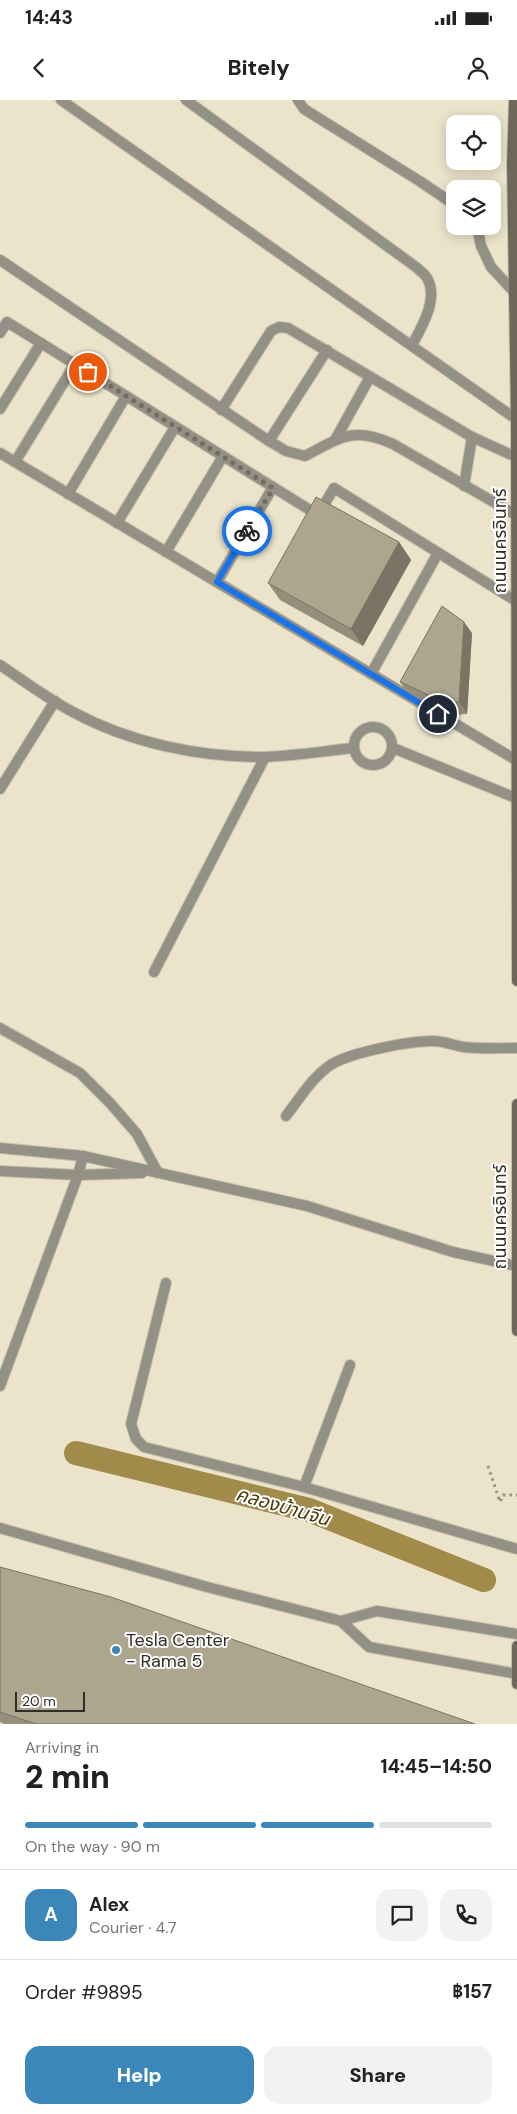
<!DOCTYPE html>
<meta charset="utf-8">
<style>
:root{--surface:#fff;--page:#f2f2f2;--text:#222;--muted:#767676;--line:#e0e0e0;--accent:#3b87ba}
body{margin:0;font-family:"DM Sans","Noto Sans Thai",sans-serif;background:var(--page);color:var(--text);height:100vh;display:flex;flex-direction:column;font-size:19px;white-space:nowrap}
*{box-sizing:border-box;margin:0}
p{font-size:16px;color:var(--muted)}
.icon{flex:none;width:28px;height:28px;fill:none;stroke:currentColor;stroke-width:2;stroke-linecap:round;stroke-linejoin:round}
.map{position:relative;height:1624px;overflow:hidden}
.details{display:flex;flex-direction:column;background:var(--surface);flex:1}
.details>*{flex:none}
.fabs{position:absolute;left:446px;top:15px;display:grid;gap:10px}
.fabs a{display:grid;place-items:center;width:55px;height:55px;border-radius:10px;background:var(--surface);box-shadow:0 2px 12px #0003;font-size:25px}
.scale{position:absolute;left:15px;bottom:12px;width:70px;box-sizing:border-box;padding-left:5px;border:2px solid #312d24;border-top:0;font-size:14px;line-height:18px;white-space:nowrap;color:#312d24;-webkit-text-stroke:4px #fff;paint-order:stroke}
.pin{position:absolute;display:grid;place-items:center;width:42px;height:42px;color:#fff;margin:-21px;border:2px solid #fff;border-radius:50%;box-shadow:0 1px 5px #0007}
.courier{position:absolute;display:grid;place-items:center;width:50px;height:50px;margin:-25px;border:4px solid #1a73e8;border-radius:50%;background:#fff;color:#222;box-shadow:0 1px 6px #0007}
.summary em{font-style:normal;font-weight:800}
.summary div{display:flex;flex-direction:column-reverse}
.summary{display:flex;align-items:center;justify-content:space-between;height:85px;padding:0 25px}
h1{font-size:32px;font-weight:800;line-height:38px}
.bar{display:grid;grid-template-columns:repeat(4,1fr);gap:8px 5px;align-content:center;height:60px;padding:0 25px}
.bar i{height:6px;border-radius:4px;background:var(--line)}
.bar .on{background:var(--accent)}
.bar p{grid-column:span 4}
.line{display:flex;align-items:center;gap:12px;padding:0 25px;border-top:1px solid var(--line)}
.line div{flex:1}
.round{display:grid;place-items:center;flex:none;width:52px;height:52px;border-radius:15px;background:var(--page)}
.button{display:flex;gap:10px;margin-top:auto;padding:10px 25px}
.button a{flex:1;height:58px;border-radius:15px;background:var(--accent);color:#fff;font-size:20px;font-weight:800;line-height:58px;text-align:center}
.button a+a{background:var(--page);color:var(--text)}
.status{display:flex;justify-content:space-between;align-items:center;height:35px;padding:0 25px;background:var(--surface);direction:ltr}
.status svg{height:14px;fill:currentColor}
header{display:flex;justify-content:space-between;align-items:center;height:65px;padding:0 25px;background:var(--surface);font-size:22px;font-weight:800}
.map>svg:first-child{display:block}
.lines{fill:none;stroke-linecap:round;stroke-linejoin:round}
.canal{stroke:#a08b4a;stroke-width:24}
.lane-casing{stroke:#c6bfa9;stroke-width:12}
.street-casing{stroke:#c6bfa9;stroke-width:12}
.secondary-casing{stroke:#c6bfa9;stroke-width:12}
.path{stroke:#989280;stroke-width:3;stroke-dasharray:2.5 4;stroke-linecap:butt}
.lane{stroke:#939085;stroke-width:10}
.street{stroke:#939085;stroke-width:10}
.secondary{stroke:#6d6859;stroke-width:10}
.wall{fill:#958e7a}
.shaded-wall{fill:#797463}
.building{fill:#ada58e;stroke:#797463}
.done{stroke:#726d5e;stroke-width:5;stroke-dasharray:0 9}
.route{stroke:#1a73e8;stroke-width:6}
.poi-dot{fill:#3b87ba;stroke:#fff;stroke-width:2}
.labels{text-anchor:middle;stroke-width:4;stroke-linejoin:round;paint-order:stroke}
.street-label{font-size:18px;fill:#312d24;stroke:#fff}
.poi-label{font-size:18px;fill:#312d24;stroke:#fff;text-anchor:start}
.water-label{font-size:19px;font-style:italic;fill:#483900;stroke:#fff}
</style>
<div class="status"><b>14:43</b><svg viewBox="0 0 49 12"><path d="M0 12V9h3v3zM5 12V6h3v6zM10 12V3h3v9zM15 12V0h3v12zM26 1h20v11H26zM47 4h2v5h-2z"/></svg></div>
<header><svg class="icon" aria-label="back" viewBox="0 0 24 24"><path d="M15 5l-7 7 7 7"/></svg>Bitely<svg class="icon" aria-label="person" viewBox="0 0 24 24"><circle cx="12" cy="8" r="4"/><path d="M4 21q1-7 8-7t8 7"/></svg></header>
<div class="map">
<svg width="517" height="1624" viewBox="0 0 517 1624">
<rect width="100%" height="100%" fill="#ebe3ca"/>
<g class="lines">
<path class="canal" d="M76 1353 309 1410 484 1480"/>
<defs>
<g id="lane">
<path d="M298 0 304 9 421 82 455 105"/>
<path d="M477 126 481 146 491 167 514 192"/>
<path d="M0 160 269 341 286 351 305 356C341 337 354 326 393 344L516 415"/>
<path d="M0 233 7 222 318 415 334 388 516 501"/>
<path d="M0 309 41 243"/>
<path d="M221 310 271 231 279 227 288 228 472 337 516 357"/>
<path d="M335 340 370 277"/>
<path d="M269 341 327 250"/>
<path d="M0 353 516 660"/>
<path d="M15 362 75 264"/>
<path d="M464 386 472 337"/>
<path d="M68 394 126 296"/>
<path d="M117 423 175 327"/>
<path d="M166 452 223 356"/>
<path d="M217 482 273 387"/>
<path d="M371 574 438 453"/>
<path d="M286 1016C300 998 313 976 332 964 353 952 409 941 433 941 443 941 453 945 463 947 481 949 499 948 517 948"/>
<path d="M166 1183 131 1324 136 1339 144 1347 304 1387 517 1449"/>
<path d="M304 1387 350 1265"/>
</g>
<g id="street">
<path d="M61 0 516 319"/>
<path d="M186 0 416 167C419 170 425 174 427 178 439 198 422 227 412 245"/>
<path d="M0 565C24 581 48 599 73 612 130 643 199 657 263 657 293 656 324 651 354 648"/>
<circle cx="373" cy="646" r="19"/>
<path d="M393 648 516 698"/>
<path d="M0 689 55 601"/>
<path d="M154 872 265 657"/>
<path d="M0 928 80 973 110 1003 137 1034 158 1073"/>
<path d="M0 1048 83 1056 307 1106 453 1152 516 1166"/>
<path d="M0 1071 78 1075 142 1073"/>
<path d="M0 1286 78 1075 83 1056"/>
<path d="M0 1428 207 1487 341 1521 369 1547 517 1574"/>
<path d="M341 1521 377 1511 517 1534"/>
</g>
<g id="secondary">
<path d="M514 0 512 64 516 319 517 881"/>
<path d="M517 1004V1231"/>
<path d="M517 1546V1584"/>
</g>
</defs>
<use href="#lane" class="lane-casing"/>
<use href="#street" class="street-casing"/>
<use href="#secondary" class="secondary-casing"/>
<path class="path" d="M488 1366 500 1402 503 1395H517"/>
<use href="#lane" class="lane"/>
<use href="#street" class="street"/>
<use href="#secondary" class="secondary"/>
</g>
<g class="wall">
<path d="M399 442 411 460 363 546 280 500 268 483Z"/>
<path d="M472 533 467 614 454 615 408 593 400 582Z"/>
<path d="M0 1467 475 1624H4L0 1622Z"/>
</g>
<g class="shaded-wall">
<path d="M399 442 411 460 363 546 351 529Z"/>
<path d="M464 522 472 533 467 614 459 602Z"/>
</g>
<g class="building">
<path d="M316 397 399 442 351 529 268 483Z"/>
<path d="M442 506 464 522 459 602 446 603 400 582Z"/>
<path d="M0 1467 111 1497 475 1624H36L0 1612Z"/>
</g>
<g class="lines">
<path class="done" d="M88 272 273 388 247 431"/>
<path class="route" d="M247 431 217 482 438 614"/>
</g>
<circle class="poi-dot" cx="116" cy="1550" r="5"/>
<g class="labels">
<g class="street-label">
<text transform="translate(500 441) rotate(-90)" y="6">ถนนนครอินทร์</text>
<text transform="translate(500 1117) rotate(-90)" y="6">ถนนนครอินทร์</text>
</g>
<g class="poi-label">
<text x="126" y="1546">Tesla Center<tspan x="126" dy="21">- Rama 5</tspan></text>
</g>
<g class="water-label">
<text transform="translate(283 1406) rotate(16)" y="7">คลองบ้านจีน</text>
</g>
</g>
</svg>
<div class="fabs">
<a><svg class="icon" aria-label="locate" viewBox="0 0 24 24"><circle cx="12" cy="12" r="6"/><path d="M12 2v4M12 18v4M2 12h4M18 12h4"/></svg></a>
<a><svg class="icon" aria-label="layers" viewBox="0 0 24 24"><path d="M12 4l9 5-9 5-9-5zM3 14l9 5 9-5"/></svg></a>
</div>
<div class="scale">20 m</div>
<div class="pin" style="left:88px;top:272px;background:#ea580c"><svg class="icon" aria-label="bag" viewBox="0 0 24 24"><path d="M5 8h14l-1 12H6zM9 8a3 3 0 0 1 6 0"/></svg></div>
<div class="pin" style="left:438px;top:614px;background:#1f2937"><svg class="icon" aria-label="home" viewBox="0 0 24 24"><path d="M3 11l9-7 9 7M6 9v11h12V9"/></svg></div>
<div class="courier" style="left:247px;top:431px"><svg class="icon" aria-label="bike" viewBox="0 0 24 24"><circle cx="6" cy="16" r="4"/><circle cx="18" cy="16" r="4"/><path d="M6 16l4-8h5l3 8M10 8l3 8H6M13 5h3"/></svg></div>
</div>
<section class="details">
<div class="summary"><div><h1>2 min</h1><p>Arriving in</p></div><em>14:45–14:50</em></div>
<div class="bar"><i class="on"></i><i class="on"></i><i class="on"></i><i></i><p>On the way · 90 m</p></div>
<div class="line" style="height:90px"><b class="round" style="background:var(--accent);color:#fff">A</b><div><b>Alex</b><p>Courier · 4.7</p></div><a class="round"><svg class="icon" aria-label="chat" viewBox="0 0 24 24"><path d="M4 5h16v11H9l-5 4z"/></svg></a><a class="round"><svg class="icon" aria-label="phone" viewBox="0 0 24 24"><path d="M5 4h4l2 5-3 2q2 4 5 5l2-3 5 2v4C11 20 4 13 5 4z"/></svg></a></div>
<div class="line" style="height:65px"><div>Order #9895</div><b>฿157</b></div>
<div class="button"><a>Help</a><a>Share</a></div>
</section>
